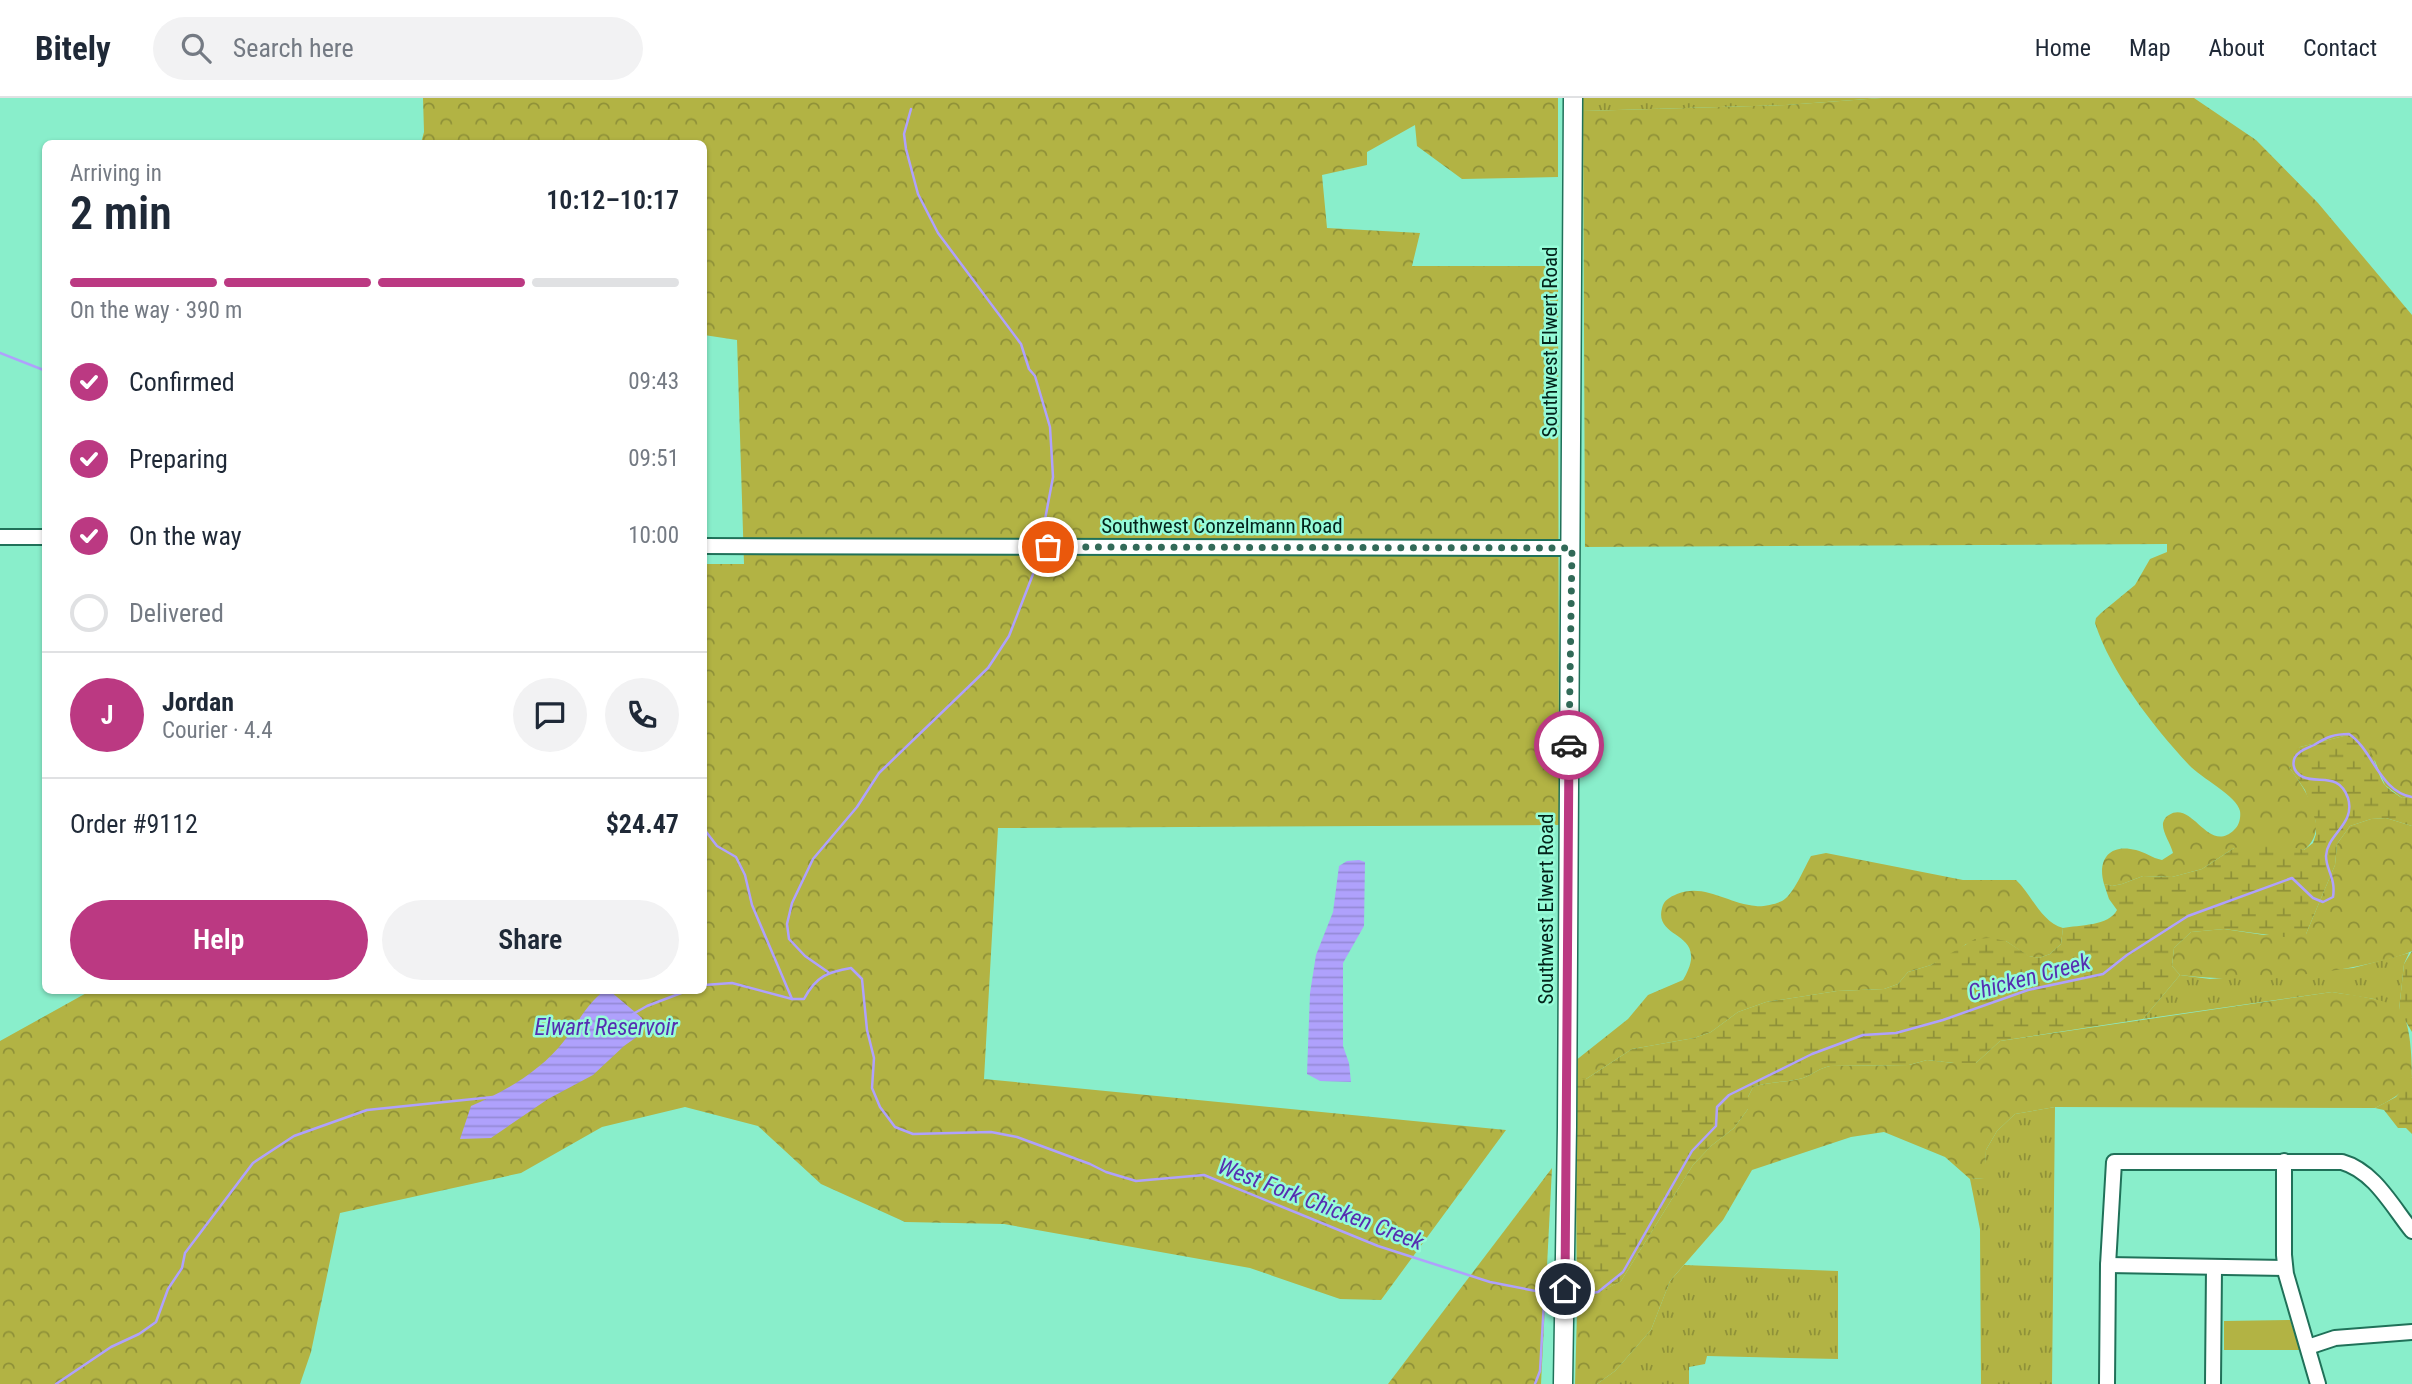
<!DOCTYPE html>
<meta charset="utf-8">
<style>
:root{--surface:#fff;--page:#f2f2f3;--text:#1f2937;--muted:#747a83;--line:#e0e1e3;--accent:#bb3982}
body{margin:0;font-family:"Roboto Condensed",sans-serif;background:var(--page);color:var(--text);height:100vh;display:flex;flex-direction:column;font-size:26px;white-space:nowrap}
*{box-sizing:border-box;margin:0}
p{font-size:23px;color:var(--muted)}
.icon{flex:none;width:38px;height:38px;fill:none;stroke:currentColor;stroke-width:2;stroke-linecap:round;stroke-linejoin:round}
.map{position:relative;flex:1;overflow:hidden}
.side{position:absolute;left:42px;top:42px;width:665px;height:854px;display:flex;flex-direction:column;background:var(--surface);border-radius:10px;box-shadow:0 2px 5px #0004}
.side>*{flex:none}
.pin{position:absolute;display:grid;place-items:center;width:60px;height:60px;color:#fff;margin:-30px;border:4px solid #fff;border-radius:50%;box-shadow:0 2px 7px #0007}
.courier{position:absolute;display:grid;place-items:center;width:70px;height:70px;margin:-35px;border:5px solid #bb3982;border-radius:50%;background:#fff;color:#222;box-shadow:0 2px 9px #0007}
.headline em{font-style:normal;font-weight:600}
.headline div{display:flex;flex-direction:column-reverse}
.headline{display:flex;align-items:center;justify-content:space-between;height:119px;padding:0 28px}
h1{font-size:46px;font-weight:600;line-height:52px}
.bar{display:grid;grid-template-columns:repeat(4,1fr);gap:10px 7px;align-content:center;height:84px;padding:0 28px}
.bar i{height:9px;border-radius:5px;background:var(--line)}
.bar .active{background:var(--accent)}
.bar p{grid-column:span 4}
.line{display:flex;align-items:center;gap:18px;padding:0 28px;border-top:2px solid var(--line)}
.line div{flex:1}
.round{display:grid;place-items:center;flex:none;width:74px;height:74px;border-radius:37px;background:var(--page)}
ol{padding:0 28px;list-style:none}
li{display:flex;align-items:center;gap:21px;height:77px}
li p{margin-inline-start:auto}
li .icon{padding:7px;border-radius:50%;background:var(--accent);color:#fff;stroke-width:4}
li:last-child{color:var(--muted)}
li i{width:38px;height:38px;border:4px solid var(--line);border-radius:50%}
.button{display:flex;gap:14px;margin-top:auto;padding:14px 28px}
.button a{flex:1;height:80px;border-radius:42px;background:var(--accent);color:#fff;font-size:28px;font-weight:600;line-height:80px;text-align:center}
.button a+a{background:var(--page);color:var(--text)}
header{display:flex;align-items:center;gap:42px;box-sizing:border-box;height:98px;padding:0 35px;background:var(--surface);border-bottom:2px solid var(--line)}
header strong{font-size:33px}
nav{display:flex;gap:38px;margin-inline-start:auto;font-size:24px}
.search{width:490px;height:63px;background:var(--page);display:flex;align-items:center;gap:18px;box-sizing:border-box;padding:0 24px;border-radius:38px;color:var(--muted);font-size:26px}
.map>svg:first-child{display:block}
.grass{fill:url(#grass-tufts)}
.forest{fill:url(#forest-crowns)}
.wetland{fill:url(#wetland-marsh)}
.park{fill:#b2b344}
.water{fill:url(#water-rules)}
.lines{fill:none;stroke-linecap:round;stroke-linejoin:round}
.stream{stroke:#afa1fc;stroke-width:2.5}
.minor-casing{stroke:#207159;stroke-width:18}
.major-casing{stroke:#207159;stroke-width:21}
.minor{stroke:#fff;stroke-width:14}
.major{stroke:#fff;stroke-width:18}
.done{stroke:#326a58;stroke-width:7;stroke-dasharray:0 12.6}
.route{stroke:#bb3982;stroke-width:9}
.labels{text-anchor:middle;stroke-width:5;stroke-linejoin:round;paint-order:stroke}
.street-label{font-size:21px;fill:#03231a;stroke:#96fbd8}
.water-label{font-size:23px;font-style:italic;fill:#562eb1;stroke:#96fbd8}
</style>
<header>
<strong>Bitely</strong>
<div class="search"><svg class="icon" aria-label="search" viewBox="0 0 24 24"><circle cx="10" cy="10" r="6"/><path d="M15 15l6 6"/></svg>Search here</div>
<nav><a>Home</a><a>Map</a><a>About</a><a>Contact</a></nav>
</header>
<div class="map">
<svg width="2412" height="1286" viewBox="0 0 2412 1286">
<defs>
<pattern id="grass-tufts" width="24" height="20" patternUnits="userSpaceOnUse" patternTransform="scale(1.75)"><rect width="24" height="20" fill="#b2b344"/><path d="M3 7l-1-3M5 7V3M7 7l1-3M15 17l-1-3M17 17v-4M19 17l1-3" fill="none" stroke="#8f9138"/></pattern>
<pattern id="forest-crowns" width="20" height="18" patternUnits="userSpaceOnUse" patternTransform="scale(1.75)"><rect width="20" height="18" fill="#b2b344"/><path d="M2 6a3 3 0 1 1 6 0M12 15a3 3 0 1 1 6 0" fill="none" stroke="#8f9138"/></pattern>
<pattern id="wetland-marsh" width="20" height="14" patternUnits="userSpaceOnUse" patternTransform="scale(1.75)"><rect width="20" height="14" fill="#b2b344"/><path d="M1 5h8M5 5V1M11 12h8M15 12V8" fill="none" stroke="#8f9138"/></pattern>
<pattern id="water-rules" width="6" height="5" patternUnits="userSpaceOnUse" patternTransform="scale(1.75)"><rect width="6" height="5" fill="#afa1fc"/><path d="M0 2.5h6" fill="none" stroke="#958ad7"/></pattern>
</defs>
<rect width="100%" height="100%" fill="#89eecb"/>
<g class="grass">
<path d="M1583 0H1881L1786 7 1583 13Z"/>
<path d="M2409 855 2404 866 2399 912 2374 901 2332 894 2143 921 2180 877 2210 881 2353 870Z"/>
<path d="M2055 1009 2052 1286H1981L1980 1131 1970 1081 1984 1080 1986 1052 1997 1033 2015 1016Z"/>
<path d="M1684 1167 1838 1173V1261L1707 1258 1705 1266 1689 1269V1286H1597L1615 1273 1651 1232 1670 1183Z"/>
</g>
<g class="forest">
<path d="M423 0H1558V79L1462 81 1417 48 1415 27 1367 54V67L1322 77 1327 130 1420 135 1412 168H1558L1559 727 998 730 984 981 1506 1032 1381 1202 1340 1201 1250 1170 1004 1126 905 1124 821 1086 758 1028 685 1009 602 1029 521 1075 340 1115 311 1254 300 1286H0V943L90 893 704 892V466H744L737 242 704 237V46L421 45 424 34Z"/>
<path d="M1881 0H2194L2256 42 2318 105 2412 217V698L2402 700 2385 687 2375 663 2344 638 2300 649 2289 669C2305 691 2332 730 2304 752L2291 750H2234L2202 771 2172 779 2143 778 2122 786 2112 788 2104 786C2097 762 2109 745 2136 752 2145 754 2152 760 2162 762L2173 755C2171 746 2162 734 2163 725 2164 722 2165 719 2169 717 2193 702 2208 757 2234 732 2239 728 2241 720 2240 713 2237 698 2201 680 2189 667 2154 629 2111 575 2095 525L2096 520 2101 515 2135 487 2150 461 2167 454V446L1585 449 1583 13 1786 7Z"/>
<path d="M2386 720 2412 728V853C2402 858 2391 860 2381 863 2320 878 2242 885 2180 877L2172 868 2174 850 2191 834 2224 831 2264 837 2306 836 2335 767 2337 746 2350 728 2371 721Z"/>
<path d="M1826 755 1963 782H2016C2032 797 2041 824 2063 830L2061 846 2050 856 2039 860 2028 858 2006 843 1966 846 1954 856 1931 867 1908 874 1898 886 1884 891 1837 893 1766 904 1738 914 1711 934 1694 940 1632 951 1586 981H1575V963L1628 921 1648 897 1683 882C1687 875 1692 865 1691 857 1690 835 1655 836 1662 810 1664 802 1670 799 1677 796 1705 785 1728 806 1756 808 1762 809 1776 806 1782 803 1793 798 1804 770 1811 758Z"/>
<path d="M2332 894C2349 897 2387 900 2400 912 2411 923 2412 965 2412 979 2405 995 2389 1003 2375 1010L2055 1009 2015 1016 1997 1033 1986 1052 1985 1080 1970 1081 1945 1059 1884 1034 1851 1039 1752 1072 1723 1122 1670 1183 1651 1232 1615 1273 1597 1286H1575L1577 1214 1590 1199 1621 1183 1693 1067 1711 1048 1734 1030 1748 1011V999L1753 989C1769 983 1786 985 1803 980 1813 976 1820 970 1830 968L1909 967 1927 962 1954 965H1976L2000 943Z"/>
<path d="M1552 1070 1541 1286H1388Z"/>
</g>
<g class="wetland">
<path d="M2344 638C2378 643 2370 663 2384 686 2388 691 2396 696 2402 700L2412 698V728L2386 720 2371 721 2350 728 2337 746 2335 767 2306 836 2291 840 2224 831 2191 834 2174 850 2172 868 2180 877 2143 921 2000 943 1976 965H1954L1927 962 1909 967 1830 968C1820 970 1813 976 1803 980 1786 985 1769 983 1753 989L1748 999V1011L1734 1030 1711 1048 1693 1067 1621 1183 1591 1199 1577 1214 1575 981H1586L1632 951 1694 940 1711 934 1738 914 1766 904 1837 893 1884 891 1898 886 1908 874 1931 867 1975 841 1990 840 2006 843 2029 858 2039 860 2050 856 2061 846 2063 830C2079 827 2109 828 2117 812L2109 801 2104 786 2112 788 2122 786 2143 778 2172 779 2202 771 2234 750 2268 743 2304 752 2313 745 2316 736V724L2305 692 2289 669V658L2300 649Z"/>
<path d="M2412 853V934L2399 912 2404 866Z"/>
<path d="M2412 979V1036L2406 1030H2398L2384 1012 2375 1010 2396 999Z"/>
</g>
<path class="park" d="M2290 1222 2300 1252H2224V1223Z"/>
<g class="water">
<path d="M1359 762 1365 764 1364 828 1343 865V948L1349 965 1351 984 1320 983 1307 976 1310 895 1316 857 1333 814 1339 768 1347 763Z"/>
<path d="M605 892 610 893 642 920 643 926 638 932 641 936 624 948 593 977 548 1001 491 1040 460 1041 471 1008C504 994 541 973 564 943 579 924 584 909 605 892Z"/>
</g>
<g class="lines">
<g class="stream">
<path d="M911 11 904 36 906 51 918 96 938 135 1021 246 1029 271 1035 278 1050 329 1053 379 1041 443"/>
<path d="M0 255 46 273"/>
<path d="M704 731 717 748 736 759 745 777 752 807 792 901"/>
<path d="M828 874 805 858 789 841 787 826 792 805 813 761 857 709 879 675 988 570 1009 538 1037 466 1039 453"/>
<path d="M704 887 732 885 792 901H804C816 878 828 874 851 870L862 881 867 932 874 960 872 990 880 1009 895 1029 913 1036 991 1034 1017 1039 1090 1066 1106 1074 1136 1083 1204 1077 1378 1148 1490 1184 1551 1196"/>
<path d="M633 916 647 908 689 892"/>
<path d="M1574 1198 1598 1194 1623 1174 1692 1053 1716 1028 1717 1009 1729 997 1812 956 1863 937 1896 935 1943 922 2028 892 2103 876 2127 857 2188 818 2292 780 2313 800 2323 804 2333 799C2336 780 2326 772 2326 758 2327 736 2356 726 2348 700 2339 674 2319 686 2303 679 2292 674 2290 661 2300 654 2304 651 2310 649 2314 647 2327 639 2334 636 2349 636 2373 652 2379 693 2412 699"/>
<path d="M56 1286 111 1249 139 1236 156 1224 168 1191 182 1170 185 1155 253 1065 294 1038 367 1012 493 999"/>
<path d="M1535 1286 1540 1273 1544 1204 1551 1196"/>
</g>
<defs>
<g id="minor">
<path d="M0 439H46"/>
<path d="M704 448 1571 450"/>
<path d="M2284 1063V1157L2286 1176 2318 1286"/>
<path d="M2108 1167 2285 1170"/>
<path d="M2308 1249 2335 1240 2412 1234"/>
<path d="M2107 1286 2108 1167 2114 1064H2342C2374 1073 2392 1108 2412 1133"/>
<path d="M2213 1286 2214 1169"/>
</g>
<path id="major" d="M1563 1286 1567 1029 1573 0"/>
</defs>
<use href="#minor" class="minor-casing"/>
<use href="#major" class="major-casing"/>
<use href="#minor" class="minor"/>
<use href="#major" class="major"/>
</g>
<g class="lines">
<path class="done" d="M1048 449 1572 450 1569 647"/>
<path class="route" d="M1565 1191 1569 647"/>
</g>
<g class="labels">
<g class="street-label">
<text transform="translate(1550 244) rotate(-90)" y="7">Southwest Elwert Road</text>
<text x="1222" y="435">Southwest Conzelmann Road</text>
<text transform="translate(1546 811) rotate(-90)" y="7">Southwest Elwert Road</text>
</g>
<g class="water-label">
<text transform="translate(2029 879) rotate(-15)" y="8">Chicken Creek</text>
<text x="606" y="937">Elwart Reservoir</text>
<text transform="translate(1321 1106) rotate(21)" y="8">West Fork Chicken Creek</text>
</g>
</g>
</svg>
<div class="pin" style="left:1048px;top:449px;background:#ea580c"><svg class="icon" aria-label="bag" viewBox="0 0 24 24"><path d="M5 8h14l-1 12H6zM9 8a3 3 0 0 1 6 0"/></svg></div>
<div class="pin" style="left:1565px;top:1191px;background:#1f2937"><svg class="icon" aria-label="home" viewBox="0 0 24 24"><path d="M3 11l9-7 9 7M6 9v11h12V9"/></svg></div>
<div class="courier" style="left:1569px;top:647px"><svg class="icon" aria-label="car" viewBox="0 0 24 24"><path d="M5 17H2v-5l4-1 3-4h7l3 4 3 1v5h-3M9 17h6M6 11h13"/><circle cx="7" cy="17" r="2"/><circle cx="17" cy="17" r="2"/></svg></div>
<section class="side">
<div class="headline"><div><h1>2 min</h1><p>Arriving in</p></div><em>10:12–10:17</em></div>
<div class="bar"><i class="active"></i><i class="active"></i><i class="active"></i><i></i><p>On the way · 390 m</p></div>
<ol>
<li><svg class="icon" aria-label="check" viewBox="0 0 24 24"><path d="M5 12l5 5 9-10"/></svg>Confirmed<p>09:43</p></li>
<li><svg class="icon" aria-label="check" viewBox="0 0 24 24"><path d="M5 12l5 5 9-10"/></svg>Preparing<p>09:51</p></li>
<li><svg class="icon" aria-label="check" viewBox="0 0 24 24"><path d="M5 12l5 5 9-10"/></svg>On the way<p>10:00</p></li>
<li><i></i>Delivered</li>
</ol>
<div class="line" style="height:126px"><b class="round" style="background:var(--accent);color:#fff">J</b><div><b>Jordan</b><p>Courier · 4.4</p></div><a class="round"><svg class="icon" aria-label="chat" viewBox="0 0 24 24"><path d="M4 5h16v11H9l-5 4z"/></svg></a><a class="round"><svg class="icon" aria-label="phone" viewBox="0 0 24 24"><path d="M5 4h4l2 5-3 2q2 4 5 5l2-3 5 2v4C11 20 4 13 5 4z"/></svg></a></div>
<div class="line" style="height:91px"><div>Order #9112</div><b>$24.47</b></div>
<div class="button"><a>Help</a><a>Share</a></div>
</section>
</div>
